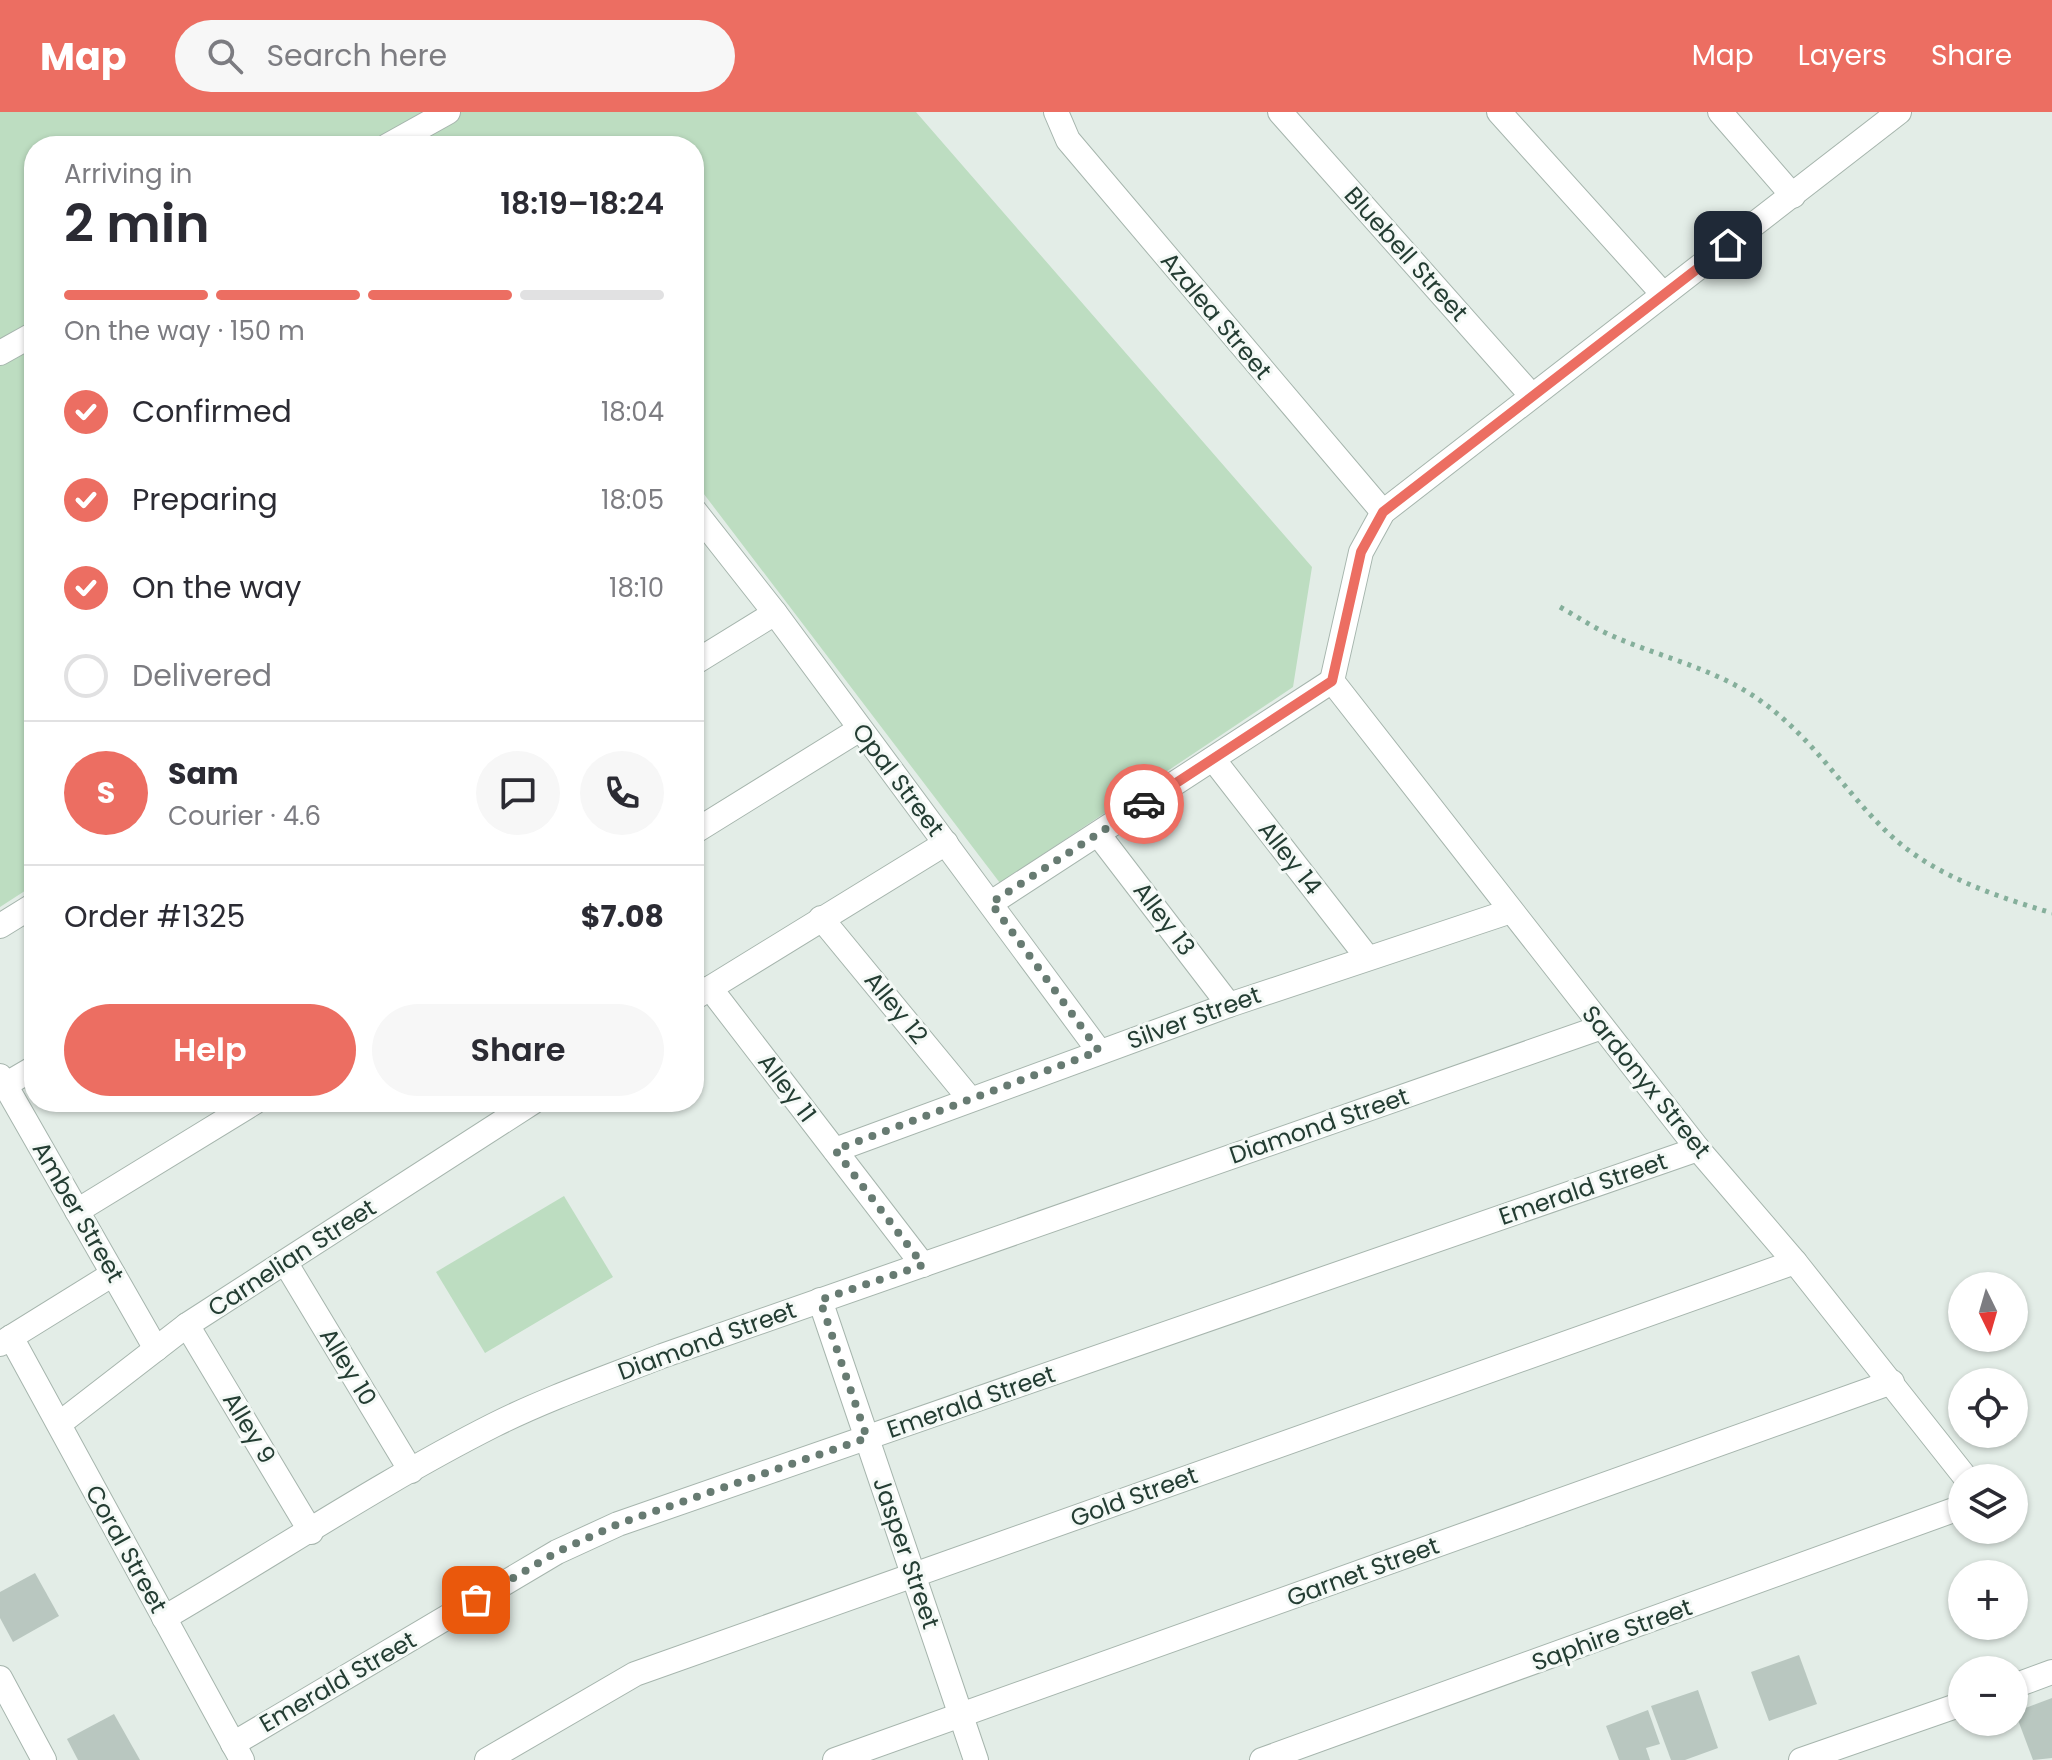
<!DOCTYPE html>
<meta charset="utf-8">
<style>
:root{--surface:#fff;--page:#f7f7f7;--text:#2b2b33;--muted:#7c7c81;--line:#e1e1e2;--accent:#ec6e62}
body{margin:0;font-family:Poppins,sans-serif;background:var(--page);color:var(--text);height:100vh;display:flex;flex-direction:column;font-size:30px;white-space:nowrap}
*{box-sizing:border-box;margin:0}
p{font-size:26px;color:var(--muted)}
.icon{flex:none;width:44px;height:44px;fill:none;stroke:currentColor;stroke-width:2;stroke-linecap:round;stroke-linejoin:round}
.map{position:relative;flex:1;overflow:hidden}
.details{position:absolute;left:24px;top:24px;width:680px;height:976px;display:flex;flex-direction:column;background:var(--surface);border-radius:32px;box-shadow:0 2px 6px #0004}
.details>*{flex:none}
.needle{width:52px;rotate:175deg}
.fabs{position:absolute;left:1948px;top:1160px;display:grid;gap:16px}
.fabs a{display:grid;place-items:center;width:80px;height:80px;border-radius:50%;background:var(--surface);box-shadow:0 2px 6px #0004;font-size:40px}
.pin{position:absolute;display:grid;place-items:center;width:68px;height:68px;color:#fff;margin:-34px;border-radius:16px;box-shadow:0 4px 12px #0006}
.courier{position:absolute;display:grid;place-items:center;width:80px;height:80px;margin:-40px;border:6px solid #ec6e62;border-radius:50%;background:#fff;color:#222;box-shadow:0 2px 10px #0007}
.summary em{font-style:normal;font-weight:600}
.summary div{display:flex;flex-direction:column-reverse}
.summary{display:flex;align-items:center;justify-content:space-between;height:136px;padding:0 40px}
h1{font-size:52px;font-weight:600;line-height:60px}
.bar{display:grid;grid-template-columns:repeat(4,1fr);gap:12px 8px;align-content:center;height:96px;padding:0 40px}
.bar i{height:10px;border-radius:6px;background:var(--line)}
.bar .on{background:var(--accent)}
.bar p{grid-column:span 4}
.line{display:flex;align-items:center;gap:20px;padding:0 40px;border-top:2px solid var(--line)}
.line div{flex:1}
.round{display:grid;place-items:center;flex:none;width:84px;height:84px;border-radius:42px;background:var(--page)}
ol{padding:0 40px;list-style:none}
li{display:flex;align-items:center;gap:24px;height:88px}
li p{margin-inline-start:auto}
li .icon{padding:8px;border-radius:50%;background:var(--accent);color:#fff;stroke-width:4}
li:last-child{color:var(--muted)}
li i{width:44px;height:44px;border:4px solid var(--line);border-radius:50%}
.action{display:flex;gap:16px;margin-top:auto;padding:16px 40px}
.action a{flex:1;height:92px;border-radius:48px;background:var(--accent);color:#fff;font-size:32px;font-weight:600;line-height:92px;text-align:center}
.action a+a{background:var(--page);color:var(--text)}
header{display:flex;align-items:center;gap:48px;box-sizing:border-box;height:112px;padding:0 40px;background:var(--accent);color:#fff}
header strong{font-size:38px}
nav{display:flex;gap:44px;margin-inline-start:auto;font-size:28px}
.search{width:560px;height:72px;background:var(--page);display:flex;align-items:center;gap:20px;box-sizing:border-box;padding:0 28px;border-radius:44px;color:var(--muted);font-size:30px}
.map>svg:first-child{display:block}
.green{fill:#bdddc1}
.building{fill:#b9c7c0}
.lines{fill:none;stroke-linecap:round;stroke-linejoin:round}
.minor-casing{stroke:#a6b5ad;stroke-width:26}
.path{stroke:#85af9b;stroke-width:5;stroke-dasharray:4 6;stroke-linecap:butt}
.minor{stroke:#fff;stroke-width:24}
.done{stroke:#677b72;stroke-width:8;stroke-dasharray:0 14.4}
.route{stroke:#ec6e62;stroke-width:10}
.labels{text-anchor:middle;stroke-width:6;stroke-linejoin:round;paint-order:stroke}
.street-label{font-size:24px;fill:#243d33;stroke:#f4f9f6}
</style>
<header>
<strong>Map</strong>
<div class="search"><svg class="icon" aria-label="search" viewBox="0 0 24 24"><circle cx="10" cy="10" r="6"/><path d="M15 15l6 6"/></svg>Search here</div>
<nav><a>Map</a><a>Layers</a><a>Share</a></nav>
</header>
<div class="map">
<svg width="2052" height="1648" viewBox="0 0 2052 1648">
<rect width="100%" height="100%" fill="#e3ede7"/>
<g class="green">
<path d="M0 0H916L1312 455 1293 575 1000 771 694 369V34H34V773L0 795Z"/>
<path d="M564 1084 613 1165 485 1241 436 1160Z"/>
</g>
<g class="building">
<path d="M35 1461 59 1504 13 1530 0 1506V1480Z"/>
<path d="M1799 1543 1817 1592 1769 1609 1751 1560Z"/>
<path d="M1698 1578 1718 1636 1685 1648H1671L1651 1594Z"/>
<path d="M2052 1586V1646L2033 1648 2015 1600Z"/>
<path d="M1648 1598 1660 1632 1646 1636 1650 1648H1619L1606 1614Z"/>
<path d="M114 1602 140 1648H78L67 1627Z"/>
</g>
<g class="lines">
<defs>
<g id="minor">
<path d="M1056 0 1068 28 1383 400"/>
<path d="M1280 0 1532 284"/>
<path d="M1499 0 1663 182"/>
<path d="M1720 0 1793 84"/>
<path d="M387 34 448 0"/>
<path d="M0 241 34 222"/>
<path d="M694 398 775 501 1099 939"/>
<path d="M694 551 775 501"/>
<path d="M1332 569 1698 1037 1795 1150 1966 1366"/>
<path d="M1332 569 1361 440 1383 400 1899 0"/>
<path d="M1213 647 1367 845"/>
<path d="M694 720 860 617"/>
<path d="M1098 722 1229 893"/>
<path d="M991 791 1332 569"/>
<path d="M821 806 970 987"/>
<path d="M0 814 34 793"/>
<path d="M710 876 923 1153"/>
<path d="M694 886 946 731"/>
<path d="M0 964 156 1237"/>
<path d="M5 973 34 956"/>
<path d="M835 1038 1229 893 1511 799"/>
<path d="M77 1099 255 990"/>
<path d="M285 1150 411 1359"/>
<path d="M820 1188 976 1648"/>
<path d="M187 1213 311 1420"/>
<path d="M11 1225 242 1648"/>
<path d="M0 1232 113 1162"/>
<path d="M59 1312 187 1213 533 990"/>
<path d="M164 1506C274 1442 381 1370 494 1313 548 1286 606 1266 662 1244L1602 915"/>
<path d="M0 1566 44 1648"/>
<path d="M2014 1574 2052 1560"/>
<path d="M233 1632 557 1440 618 1412 1698 1037"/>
<path d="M487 1648 635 1562 1795 1150"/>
<path d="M835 1648 1892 1270"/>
<path d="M1262 1648 1962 1395"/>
<path d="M1801 1648 1962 1592"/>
</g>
</defs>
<use href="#minor" class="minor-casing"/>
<path class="path" d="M1560 495C1576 504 1591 514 1608 522 1656 544 1714 556 1758 587 1813 625 1843 678 1889 722 1934 764 1995 784 2052 801"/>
<use href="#minor" class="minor"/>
</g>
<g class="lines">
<path class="done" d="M476 1488 557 1440 618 1412 867 1326 820 1188 923 1153 835 1038 1099 939 991 791 1144 692"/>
<path class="route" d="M1144 692 1332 569 1361 440 1383 400 1728 133"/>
</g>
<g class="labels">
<g class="street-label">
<text transform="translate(1406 142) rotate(48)" y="8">Bluebell Street</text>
<text transform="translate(1216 204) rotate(50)" y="8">Azalea Street</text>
<text transform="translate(898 668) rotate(53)" y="8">Opal Street</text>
<text transform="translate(1290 746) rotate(52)" y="8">Alley 14</text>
<text transform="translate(1164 807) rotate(53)" y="8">Alley 13</text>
<text transform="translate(896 896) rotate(51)" y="8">Alley 12</text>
<text transform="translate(1194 906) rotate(-20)" y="8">Silver Street</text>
<text transform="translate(1646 970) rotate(51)" y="8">Sardonyx Street</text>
<text transform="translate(787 976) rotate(53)" y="8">Alley 11</text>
<text transform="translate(1319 1014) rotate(-19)" y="8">Diamond Street</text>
<text transform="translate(1583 1077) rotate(-19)" y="8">Emerald Street</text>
<text transform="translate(78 1100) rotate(60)" y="8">Amber Street</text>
<text transform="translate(292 1146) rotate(-33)" y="8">Carnelian Street</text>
<text transform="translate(707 1229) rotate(-20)" y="8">Diamond Street</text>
<text transform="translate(348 1255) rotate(59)" y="8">Alley 10</text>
<text transform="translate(971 1290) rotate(-19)" y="8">Emerald Street</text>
<text transform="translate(249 1316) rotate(59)" y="8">Alley 9</text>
<text transform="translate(1134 1385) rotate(-20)" y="8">Gold Street</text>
<text transform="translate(126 1437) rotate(61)" y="8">Coral Street</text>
<text transform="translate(906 1441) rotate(71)" y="8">Jasper Street</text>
<text transform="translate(1363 1460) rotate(-20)" y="8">Garnet Street</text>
<text transform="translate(1612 1523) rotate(-20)" y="8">Saphire Street</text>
<text transform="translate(338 1570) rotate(-30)" y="8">Emerald Street</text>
</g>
</g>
</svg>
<div class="fabs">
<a><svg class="needle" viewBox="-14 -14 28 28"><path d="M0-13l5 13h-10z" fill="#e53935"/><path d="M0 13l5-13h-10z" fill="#7c7c81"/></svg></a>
<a><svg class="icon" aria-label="locate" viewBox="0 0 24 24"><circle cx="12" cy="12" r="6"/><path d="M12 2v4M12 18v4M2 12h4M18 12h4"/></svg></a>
<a><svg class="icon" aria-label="layers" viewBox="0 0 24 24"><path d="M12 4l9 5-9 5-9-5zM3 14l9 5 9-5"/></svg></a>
<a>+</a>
<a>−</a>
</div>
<div class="pin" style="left:476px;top:1488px;background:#ea580c"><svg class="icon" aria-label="bag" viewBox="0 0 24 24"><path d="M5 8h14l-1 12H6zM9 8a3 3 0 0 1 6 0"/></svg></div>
<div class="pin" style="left:1728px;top:133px;background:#1f2937"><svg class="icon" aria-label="home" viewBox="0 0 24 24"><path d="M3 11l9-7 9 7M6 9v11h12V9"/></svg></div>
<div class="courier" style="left:1144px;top:692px"><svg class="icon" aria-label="car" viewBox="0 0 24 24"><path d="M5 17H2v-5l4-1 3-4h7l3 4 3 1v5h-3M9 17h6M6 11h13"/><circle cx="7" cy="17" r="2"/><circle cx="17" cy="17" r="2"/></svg></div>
<section class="details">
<div class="summary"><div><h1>2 min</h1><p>Arriving in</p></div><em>18:19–18:24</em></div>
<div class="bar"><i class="on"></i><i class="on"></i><i class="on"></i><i></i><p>On the way · 150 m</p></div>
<ol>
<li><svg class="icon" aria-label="check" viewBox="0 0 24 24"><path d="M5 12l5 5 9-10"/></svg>Confirmed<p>18:04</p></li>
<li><svg class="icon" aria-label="check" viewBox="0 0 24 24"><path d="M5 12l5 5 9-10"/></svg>Preparing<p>18:05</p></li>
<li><svg class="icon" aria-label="check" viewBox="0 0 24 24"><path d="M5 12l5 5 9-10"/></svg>On the way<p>18:10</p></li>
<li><i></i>Delivered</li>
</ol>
<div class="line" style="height:144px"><b class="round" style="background:var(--accent);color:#fff">S</b><div><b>Sam</b><p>Courier · 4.6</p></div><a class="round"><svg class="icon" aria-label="chat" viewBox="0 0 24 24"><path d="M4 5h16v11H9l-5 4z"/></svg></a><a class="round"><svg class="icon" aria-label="phone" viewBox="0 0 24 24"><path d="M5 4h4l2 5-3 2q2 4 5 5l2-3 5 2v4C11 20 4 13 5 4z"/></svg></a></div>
<div class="line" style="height:104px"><div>Order #1325</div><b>$7.08</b></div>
<div class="action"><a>Help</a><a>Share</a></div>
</section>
</div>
